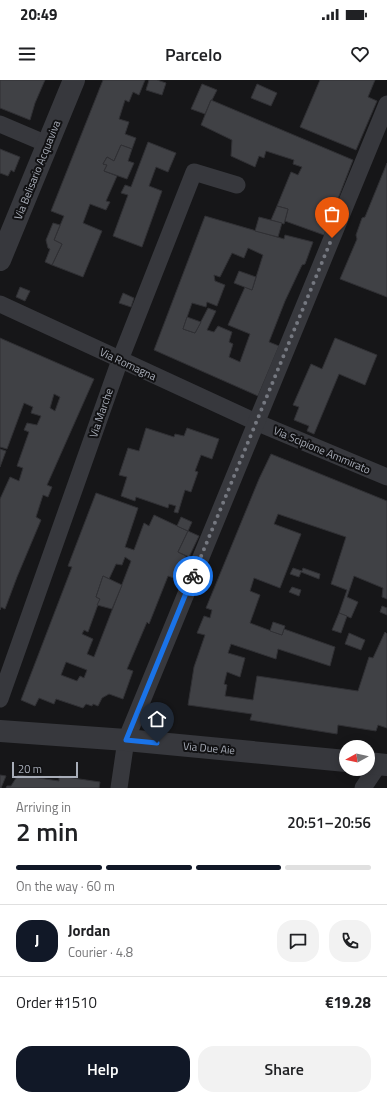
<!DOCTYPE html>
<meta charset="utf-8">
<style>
:root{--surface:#fff;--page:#f2f2f2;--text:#202124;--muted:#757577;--line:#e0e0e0;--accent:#111827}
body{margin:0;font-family:"Titillium Web",sans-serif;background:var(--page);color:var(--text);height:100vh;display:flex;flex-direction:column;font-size:15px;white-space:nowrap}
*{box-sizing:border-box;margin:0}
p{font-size:13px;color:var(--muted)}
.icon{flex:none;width:22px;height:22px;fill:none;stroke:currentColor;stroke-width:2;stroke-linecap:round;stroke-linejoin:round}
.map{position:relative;height:708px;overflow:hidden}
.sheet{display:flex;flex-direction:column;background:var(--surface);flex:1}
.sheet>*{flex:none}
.needle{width:26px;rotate:262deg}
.tools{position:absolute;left:339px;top:660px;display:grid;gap:8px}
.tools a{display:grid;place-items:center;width:36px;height:36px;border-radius:50%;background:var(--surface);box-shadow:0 2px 10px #0003;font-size:20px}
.scale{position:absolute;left:12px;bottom:10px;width:66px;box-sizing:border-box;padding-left:4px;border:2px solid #a8adb8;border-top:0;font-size:11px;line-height:14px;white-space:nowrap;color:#a8adb8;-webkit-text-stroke:3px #111113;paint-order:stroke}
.pin{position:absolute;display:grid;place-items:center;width:34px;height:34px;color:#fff;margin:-41px -17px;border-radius:50% 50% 50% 0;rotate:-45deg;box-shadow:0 0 4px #0007}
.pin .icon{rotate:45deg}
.courier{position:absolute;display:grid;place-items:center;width:40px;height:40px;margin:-20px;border:3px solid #1a73e8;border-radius:50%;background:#fff;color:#222;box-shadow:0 1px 5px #0007}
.summary em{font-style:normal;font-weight:600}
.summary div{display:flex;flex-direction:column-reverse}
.summary{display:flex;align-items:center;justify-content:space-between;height:68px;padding:0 16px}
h1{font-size:26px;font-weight:600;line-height:30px}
.bar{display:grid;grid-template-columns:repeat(4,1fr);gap:6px 4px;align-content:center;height:48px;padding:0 16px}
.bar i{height:5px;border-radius:3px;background:var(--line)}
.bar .on{background:var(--accent)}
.bar p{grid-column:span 4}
.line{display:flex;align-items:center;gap:10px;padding:0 16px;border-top:1px solid var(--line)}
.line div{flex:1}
.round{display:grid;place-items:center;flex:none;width:42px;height:42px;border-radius:16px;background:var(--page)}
.primary-button{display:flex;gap:8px;margin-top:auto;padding:8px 16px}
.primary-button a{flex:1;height:46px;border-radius:16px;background:var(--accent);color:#fff;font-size:16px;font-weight:600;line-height:46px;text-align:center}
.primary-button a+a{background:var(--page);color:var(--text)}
.status{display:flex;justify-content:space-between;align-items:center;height:28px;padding:0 20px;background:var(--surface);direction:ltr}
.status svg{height:11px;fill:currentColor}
header{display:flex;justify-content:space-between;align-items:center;height:52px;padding:0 16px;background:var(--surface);font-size:18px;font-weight:600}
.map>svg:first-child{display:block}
.building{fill:#404145;stroke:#303034;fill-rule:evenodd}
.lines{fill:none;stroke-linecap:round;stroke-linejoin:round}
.minor{stroke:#37383d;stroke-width:17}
.tertiary{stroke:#37383d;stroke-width:22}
.done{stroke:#757880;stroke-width:4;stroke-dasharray:0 7.2}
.route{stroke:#1a73e8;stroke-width:5}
.labels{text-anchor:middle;stroke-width:4;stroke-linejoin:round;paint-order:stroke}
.street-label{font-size:11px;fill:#a8adb8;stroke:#111113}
</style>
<div class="status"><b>20:49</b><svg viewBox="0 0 49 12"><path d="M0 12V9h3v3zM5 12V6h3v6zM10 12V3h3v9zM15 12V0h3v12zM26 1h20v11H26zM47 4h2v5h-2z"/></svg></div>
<header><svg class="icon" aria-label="menu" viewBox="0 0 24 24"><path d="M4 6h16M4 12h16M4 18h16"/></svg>Parcelo<svg class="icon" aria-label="heart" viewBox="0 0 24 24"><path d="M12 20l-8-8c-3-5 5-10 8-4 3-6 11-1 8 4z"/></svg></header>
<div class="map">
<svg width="387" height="708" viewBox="0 0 387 708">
<rect width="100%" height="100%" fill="#161618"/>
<g class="building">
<path d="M0 0H45L35 23 30 40 0 28Z"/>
<path d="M103 0H145L139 15 133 12 129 22 125 20 119 39 129 42 125 54 136 58 132 69 121 65 114 81 107 77 103 84 107 85 104 91 117 96 106 121 110 122 106 130 90 124 83 143 102 151 83 197 52 185 62 164 54 160 64 136 51 131Z"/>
<path d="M149 0H157L166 3 162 15 146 10Z"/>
<path d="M320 0H375L368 17 377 21 356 70 300 47Z"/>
<path d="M202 4 217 10 212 20H211L205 34 191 29Z"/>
<path d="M257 4 277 13 271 26 251 18Z"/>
<path d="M211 20 353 80 324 155 285 141 288 129 277 126 291 92 298 95 302 87 293 84 294 80 266 71 264 78 259 76 255 87 231 76 232 60 201 45Z"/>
<path d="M148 62 176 73 168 92 156 87 149 106 162 111 142 167 113 156 128 115 121 113 125 105 131 107Z"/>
<path d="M121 65 132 69 128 81 134 83 127 99 104 91 107 85 103 84 107 77 114 81Z"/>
<path d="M0 69 20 77 14 92 11 90 8 96 0 93Z"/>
<path d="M387 83V217L340 199 357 159 356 155 362 138 365 137Z"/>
<path d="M277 126 288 129 284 144 271 140Z"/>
<path d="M205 136 284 159 285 155 313 162 305 184 302 185 285 221 269 262 279 266 258 316 154 270ZM248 168 263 175 252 210 245 207 228 245 250 254 240 282 229 277 233 264 229 262 232 252 218 246 214 252 207 250 216 231 208 228 195 253 183 249 192 223 206 227 207 222 217 226 225 205 215 201 214 195 220 197 232 173 244 178Z"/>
<path d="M259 137 282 143 278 157 255 151Z"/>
<path d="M53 143 60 145 54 160 62 164 52 185 45 182 50 169 48 168 46 160Z"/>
<path d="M239 191 256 197 252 210 234 203Z"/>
<path d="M20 207 30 211 25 221 16 217Z"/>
<path d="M123 213 134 218 131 227 119 223Z"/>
<path d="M187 237 201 242 195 253 183 249Z"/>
<path d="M0 258 94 299 47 405 52 407 48 417 43 415 36 437 41 440 17 497 5 529 1 527 0 530V419L10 397 19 401 23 388 17 386 29 352 24 350 27 343 37 345 41 336 31 333 33 327 24 323 7 369 0 367ZM54 314 60 317 55 331 50 328Z"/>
<path d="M335 258 377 275 365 305 339 294 314 354 307 351 309 346 294 340 299 327 293 325 311 284 322 289Z"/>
<path d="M146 348 174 357 175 354 184 356 187 348 219 359 212 379 201 375 195 391 198 392 191 412 185 410 178 433 174 432 176 426 169 424 168 428 136 417 135 421 121 416 127 397 119 395 128 368 139 371Z"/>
<path d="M0 369 6 371 0 387Z"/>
<path d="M271 374 387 421V519L382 517 383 508 354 496 347 517 358 522 351 538 339 533 347 510 331 504 346 457 278 434 274 444 301 454 280 508 254 498 250 511 260 515 250 543 282 555 284 549 335 567 330 586 278 569 276 579 231 564 228 573 245 578 240 597 227 592 224 604 227 605 225 616 253 620 257 596 358 611 369 577 373 578 385 552 387 554V648L378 645 376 651 338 645 337 654 250 640 252 634 188 625 194 587 205 555 197 553 204 536 210 538 212 530 206 528 259 399Z"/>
<path d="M96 413 138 428 125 467 134 470 144 443 149 446 154 435 188 451 178 472 186 476 177 499 168 496 149 544 147 542 127 589 133 591 123 619 109 614 102 618 98 626 93 624 92 626 86 624 83 628 56 619 54 624 39 618 35 626 21 620 72 487 68 486ZM125 477 131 481 94 577 87 574 93 559 82 554 84 550 88 552 100 519 96 517 103 496 109 499 116 484 122 485ZM66 582 87 590 84 598 80 596 77 601 61 595Z"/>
<path d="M181 437 192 442 188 451 177 446Z"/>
<path d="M188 451 199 456 189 477 178 472Z"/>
<path d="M293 488 302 491 303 488 320 494 319 499 301 492 299 497 290 494Z"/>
<path d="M103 496 122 505 112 529 97 525 100 519 96 517Z"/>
<path d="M292 507 301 510 299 516 289 512Z"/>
<path d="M382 526 387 528V535L380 532Z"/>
<path d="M339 533 347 536 341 553 332 550Z"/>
<path d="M273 542 285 546 282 555 270 551Z"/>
<path d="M349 553 365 560 361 570 345 564Z"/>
<path d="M0 695 6 696 1 708H0Z"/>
<path d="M18 695 59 701V696L100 702 99 708H6L7 706H11Z"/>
</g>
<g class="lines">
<g class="minor">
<path d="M0 44 47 64"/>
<path d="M0 224 256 342 387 397"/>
<path d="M0 619 120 280 194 92 237 105"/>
<path d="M119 708 126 660 387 24"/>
<path d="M363 708 379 684"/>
</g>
<g class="tertiary">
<path d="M0 180 74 0"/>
<path d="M0 651 126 660 346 681"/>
<path d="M368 683 387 685"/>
</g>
</g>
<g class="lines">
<path class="done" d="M193 496 332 158"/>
<path class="route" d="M157 663 126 660 193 496"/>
</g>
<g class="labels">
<g class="street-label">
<text transform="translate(37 90) rotate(-68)" y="4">Via Belisario Acquaviva</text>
<text transform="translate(128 284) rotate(25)" y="4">Via Romagna</text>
<text transform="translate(101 333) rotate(-71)" y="4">Via Marche</text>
<text transform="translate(322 370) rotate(23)" y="4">Via Scipione Ammirato</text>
<text transform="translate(209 668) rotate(5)" y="4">Via Due Aie</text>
</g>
</g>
</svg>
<div class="tools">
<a><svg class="needle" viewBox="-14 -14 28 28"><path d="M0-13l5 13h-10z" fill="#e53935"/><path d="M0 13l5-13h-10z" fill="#757577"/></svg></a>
</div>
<div class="scale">20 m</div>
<div class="pin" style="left:332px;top:158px;background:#ea580c"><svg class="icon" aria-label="bag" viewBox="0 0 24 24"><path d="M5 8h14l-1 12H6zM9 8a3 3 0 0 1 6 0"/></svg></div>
<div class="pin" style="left:157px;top:663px;background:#1f2937"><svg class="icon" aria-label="home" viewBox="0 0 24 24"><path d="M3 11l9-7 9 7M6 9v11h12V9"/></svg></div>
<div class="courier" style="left:193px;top:496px"><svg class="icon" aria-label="bike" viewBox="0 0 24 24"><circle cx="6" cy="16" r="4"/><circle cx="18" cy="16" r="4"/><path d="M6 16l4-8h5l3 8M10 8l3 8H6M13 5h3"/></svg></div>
</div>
<section class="sheet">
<div class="summary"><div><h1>2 min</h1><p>Arriving in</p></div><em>20:51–20:56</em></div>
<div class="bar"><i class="on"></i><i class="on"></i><i class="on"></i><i></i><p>On the way · 60 m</p></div>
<div class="line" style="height:72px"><b class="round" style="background:var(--accent);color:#fff">J</b><div><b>Jordan</b><p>Courier · 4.8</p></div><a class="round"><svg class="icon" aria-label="chat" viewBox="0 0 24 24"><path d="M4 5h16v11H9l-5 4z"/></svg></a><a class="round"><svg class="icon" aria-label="phone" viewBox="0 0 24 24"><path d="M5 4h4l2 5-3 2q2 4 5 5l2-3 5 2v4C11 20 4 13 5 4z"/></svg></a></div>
<div class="line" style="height:52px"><div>Order #1510</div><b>€19.28</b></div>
<div class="primary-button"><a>Help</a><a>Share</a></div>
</section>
